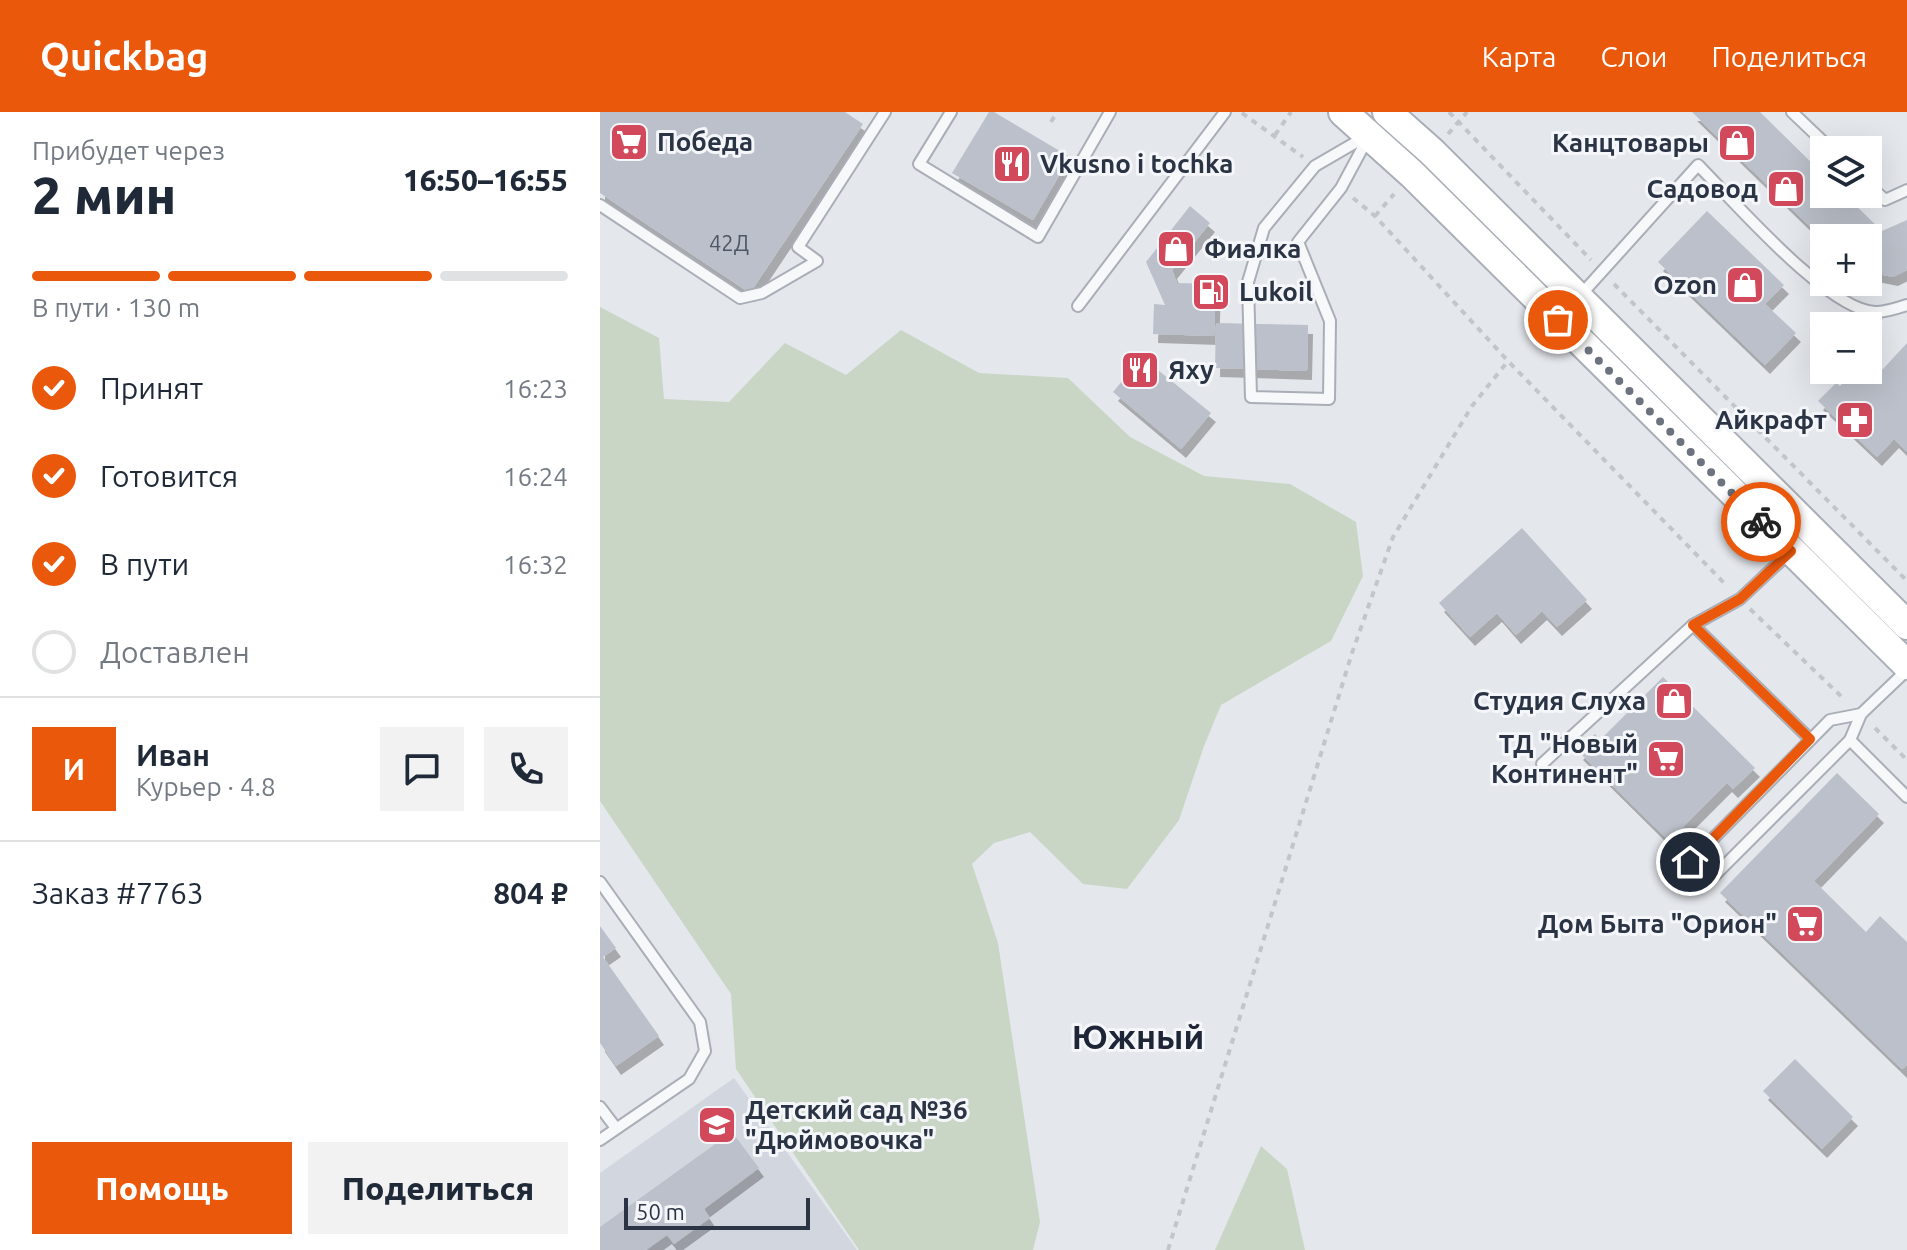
<!DOCTYPE html>
<html lang="ru">
<meta charset="utf-8">
<style>
:root{--surface:#fff;--page:#f2f2f3;--text:#1f2937;--muted:#747a83;--line:#e0e1e3;--accent:#ea580c}
body{margin:0;font-family:Ubuntu,sans-serif;background:var(--page);color:var(--text);height:100vh;display:flex;flex-direction:column;font-size:30px;white-space:nowrap}
*{box-sizing:border-box;margin:0}
p{font-size:26px;color:var(--muted)}
.icon{flex:none;width:44px;height:44px;fill:none;stroke:currentColor;stroke-width:2;stroke-linecap:round;stroke-linejoin:round}
.map{position:relative;flex:1;overflow:hidden}
.details{display:flex;flex-direction:column;background:var(--surface);width:600px}
.details>*{flex:none}
.tools{position:absolute;left:1210px;top:24px;display:grid;gap:16px}
.tools a{display:grid;place-items:center;width:72px;height:72px;border-radius:0px;background:var(--surface);box-shadow:0 8px 32px #0002;font-size:40px}
.scale{position:absolute;left:24px;bottom:20px;width:186px;box-sizing:border-box;padding-left:8px;border:4px solid #2b3445;border-top:0;font-size:22px;line-height:28px;white-space:nowrap;color:#2b3445;-webkit-text-stroke:6px #f4f6f9;paint-order:stroke}
.pin{position:absolute;display:grid;place-items:center;width:68px;height:68px;color:#fff;margin:-34px;border:4px solid #fff;border-radius:50%;box-shadow:0 2px 8px #0007}
.courier{position:absolute;display:grid;place-items:center;width:80px;height:80px;margin:-40px;border:6px solid #ea580c;border-radius:50%;background:#fff;color:#222;box-shadow:0 2px 10px #0007}
.summary em{font-style:normal;font-weight:800}
.summary div{display:flex;flex-direction:column-reverse}
.summary{display:flex;align-items:center;justify-content:space-between;height:136px;padding:0 32px}
h1{font-size:52px;font-weight:800;line-height:60px}
.bar{display:grid;grid-template-columns:repeat(4,1fr);gap:12px 8px;align-content:center;height:96px;padding:0 32px}
.bar i{height:10px;border-radius:6px;background:var(--line)}
.bar .current{background:var(--accent)}
.bar p{grid-column:span 4}
.line{display:flex;align-items:center;gap:20px;padding:0 32px;border-top:2px solid var(--line)}
.line div{flex:1}
.round{display:grid;place-items:center;flex:none;width:84px;height:84px;border-radius:0px;background:var(--page)}
ol{padding:0 32px;list-style:none}
li{display:flex;align-items:center;gap:24px;height:88px}
li p{margin-inline-start:auto}
li .icon{padding:8px;border-radius:50%;background:var(--accent);color:#fff;stroke-width:4}
li:last-child{color:var(--muted)}
li i{width:44px;height:44px;border:4px solid var(--line);border-radius:50%}
.action{display:flex;gap:16px;margin-top:auto;padding:16px 32px}
.action a{flex:1;height:92px;border-radius:0px;background:var(--accent);color:#fff;font-size:32px;font-weight:800;line-height:92px;text-align:center}
.action a+a{background:var(--page);color:var(--text)}
header{display:flex;align-items:center;gap:48px;box-sizing:border-box;height:112px;padding:0 40px;background:var(--accent);color:#fff}
header strong{font-size:38px}
nav{display:flex;gap:44px;margin-inline-start:auto;font-size:28px}
main{display:flex;flex:1;min-height:0}
.map>svg:first-child{display:block}
.built{fill:#d2d6de}
.green{fill:#c9d6c5}
.building{fill:#bbc0ca;filter:url(#shadow)}
.lines{fill:none;stroke-linecap:round;stroke-linejoin:round}
.service-casing{stroke:#a9aeb7;stroke-width:14}
.secondary-casing{stroke:#a9aeb7;stroke-width:32}
.path{stroke:#c2c5cb;stroke-width:4;stroke-dasharray:6 6;stroke-linecap:butt}
.service{stroke:#f7f8fa;stroke-width:10}
.secondary{stroke:#fff;stroke-width:28}
.done{stroke:#6c737f;stroke-width:8;stroke-dasharray:0 14.4}
.route{stroke:#ea580c;stroke-width:10}
.labels{text-anchor:middle;stroke-width:6;stroke-linejoin:round;paint-order:stroke}
.number-label{font-size:22px;fill:#4f5766}
.poi-label{font-size:26px;font-weight:bold;fill:#2b3445;stroke:#f4f6f9;text-anchor:end}
.district-label{font-size:34px;font-weight:bold;fill:#1d2536;stroke:#f4f6f9}
</style>
<header>
<strong>Quickbag</strong>
<nav><a>Карта</a><a>Слои</a><a>Поделиться</a></nav>
</header>
<main>
<section class="details">
<div class="summary"><div><h1>2 мин</h1><p>Прибудет через</p></div><em>16:50–16:55</em></div>
<div class="bar"><i class="current"></i><i class="current"></i><i class="current"></i><i></i><p>В пути · 130 m</p></div>
<ol>
<li><svg class="icon" aria-label="check" viewBox="0 0 24 24"><path d="M5 12l5 5 9-10"/></svg>Принят<p>16:23</p></li>
<li><svg class="icon" aria-label="check" viewBox="0 0 24 24"><path d="M5 12l5 5 9-10"/></svg>Готовится<p>16:24</p></li>
<li><svg class="icon" aria-label="check" viewBox="0 0 24 24"><path d="M5 12l5 5 9-10"/></svg>В пути<p>16:32</p></li>
<li><i></i>Доставлен</li>
</ol>
<div class="line" style="height:144px"><b class="round" style="background:var(--accent);color:#fff">И</b><div><b>Иван</b><p>Курьер · 4.8</p></div><a class="round"><svg class="icon" aria-label="chat" viewBox="0 0 24 24"><path d="M4 5h16v11H9l-5 4z"/></svg></a><a class="round"><svg class="icon" aria-label="phone" viewBox="0 0 24 24"><path d="M5 4h4l2 5-3 2q2 4 5 5l2-3 5 2v4C11 20 4 13 5 4z"/></svg></a></div>
<div class="line" style="height:104px"><div>Заказ #7763</div><b>804 ₽</b></div>
<div class="action"><a>Помощь</a><a>Поделиться</a></div>
</section>
<div class="map">
<svg width="1307" height="1138" viewBox="0 0 1307 1138">
<defs>
<filter id="shadow"><feDropShadow dx="5" dy="9" stdDeviation="0" flood-color="#0004"/></filter>
</defs>
<rect width="100%" height="100%" fill="#e4e7ec"/>
<path class="built" d="M134 966 257 1138H0V1061Z"/>
<g class="green">
<path d="M0 195 59 226 64 287 129 290 185 231 246 263 301 218 379 261 468 266 530 325 604 364 690 372 756 410 763 464 731 529 621 593 604 634 579 708 527 777 483 772 430 720 394 731 372 752 398 831 440 1110 433 1138H259L136 957 131 882 0 689Z"/>
<path d="M661 1034 687 1057 705 1138H615Z"/>
</g>
<g class="building">
<path d="M0 0H245L263 12 150 181 0 81Z"/>
<path d="M389 0H394L470 45 433 108 352 61Z"/>
<path d="M1092 0H1160L1224 63V82H1244L1282 119 1307 108V158L1293 165 1268 160V126H1222Z"/>
<path d="M590 94 610 111 572 158 577 171 616 172 614 224 553 222 554 192 565 193 546 150Z"/>
<path d="M1107 99 1184 173 1165 192 1196 221 1165 253 1058 150Z"/>
<path d="M616 211 708 213 707 259 615 256Z"/>
<path d="M1307 231V340L1294 327 1277 345 1218 289 1236 271 1240 274 1255 258H1259L1271 270Z"/>
<path d="M542 245 611 301 581 337 513 280Z"/>
<path d="M922 416 987 488 957 515 942 499 916 523 897 501 870 525 839 491Z"/>
<path d="M1063 565 1155 656 1133 677 1127 671 1069 729 978 639 995 622 1000 628Z"/>
<path d="M1237 661 1279 702 1214 769 1266 820 1280 804 1307 830V953L1302 957 1120 781Z"/>
<path d="M0 814 16 836 3 845 59 924 16 954 0 931Z"/>
<path d="M1195 947 1253 1005 1222 1037 1163 979Z"/>
<path d="M132 1020 159 1056 104 1097 110 1106 74 1132 67 1123 46 1138H0V1115Z"/>
</g>
<g class="lines">
<defs>
<g id="service">
<path d="M351 0 319 52 438 125 510 0"/>
<path d="M1192 0 1232 38"/>
<path d="M770 22 741 76 698 130 730 209 729 287 651 285 648 170 664 116 715 54Z"/>
<path d="M1268 72 1285 88 1307 78"/>
<path d="M0 93 140 186 162 181 217 149 198 135 285 0"/>
<path d="M978 186 1098 53C1132 87 1231 202 1277 200 1286 200 1298 196 1307 193"/>
<path d="M478 194 625 0"/>
<path d="M1093 513 1210 627"/>
<path d="M1250 628 1307 685"/>
<path d="M942 652 1093 513 1140 487 1189 441"/>
<path d="M1090 750 1230 608 1261 602"/>
<path d="M1109 769 1250 628 1261 602 1307 558"/>
<path d="M0 770 100 910 105 939 89 967 0 1028"/>
<path d="M0 995 16 1016"/>
</g>
<g id="secondary">
<path d="M743 0 812 62 1307 553"/>
<path d="M787 0 832 40 1307 513"/>
</g>
</defs>
<use href="#service" class="service-casing"/>
<use href="#secondary" class="secondary-casing"/>
<g class="path">
<path d="M849 0 991 148"/>
<path d="M642 1 703 45"/>
<path d="M451 10 457 0"/>
<path d="M848 22 867 0"/>
<path d="M675 23 691 0"/>
<path d="M753 86 775 104 908 249 1127 474"/>
<path d="M775 104 794 82"/>
<path d="M1014 172 1307 469"/>
<path d="M1150 497 1245 588"/>
<path d="M1275 616 1307 648"/>
<path d="M568 1138 752 541 793 425 872 294 908 249"/>
</g>
<use href="#service" class="service"/>
<use href="#secondary" class="secondary"/>
</g>
<g class="lines">
<path class="done" d="M958 208 1161 410"/>
<path class="route" d="M1090 750 1210 627 1093 513 1140 487 1191 439 1161 410"/>
</g>
<defs>
<symbol id="supermarket-square" viewBox="-11 -11 22 22"><rect x="-9" y="-9" width="18" height="18" rx="4" fill="#d1495b" stroke="#f4f6f9"/><path d="M-6-5.5h2.5l.6 2H6L4.5 2H-2.5L-4.4-4H-6ZM-1.5 3.2a1.3 1.3 0 1 0 .1 0ZM3 3.2a1.3 1.3 0 1 0 .1 0Z" fill="#fff"/></symbol>
<symbol id="shop-square" viewBox="-11 -11 22 22"><rect x="-9" y="-9" width="18" height="18" rx="4" fill="#d1495b" stroke="#f4f6f9"/><path d="M-5-2.5h2.3a2.7 3.5 0 0 1 5.4 0H5L5.5 6h-11ZM-1.5-2.5h3a1.5 2.3 0 0 0-3 0Z" fill="#fff"/></symbol>
<symbol id="restaurant-square" viewBox="-11 -11 22 22"><rect x="-9" y="-9" width="18" height="18" rx="4" fill="#d1495b" stroke="#f4f6f9"/><path d="M-5-6h1v4h1v-4h1v4h1v-4h1v5L-1.5 .5V6h-2V.5L-5-1ZM5-6V6H3V1.5H1.5Q1.5-4 5-6Z" fill="#fff"/></symbol>
<symbol id="fuel-square" viewBox="-11 -11 22 22"><rect x="-9" y="-9" width="18" height="18" rx="4" fill="#d1495b" stroke="#f4f6f9"/><path d="M-5.5-6h7V0h2V4h1.3V-2.5L3-4.5l.8-.8L6-3V5H2.5V1h-1V6h-7ZM-4.2-4.7v3.2H.2V-4.7Z" fill="#fff"/></symbol>
<symbol id="pharmacy-square" viewBox="-11 -11 22 22"><rect x="-9" y="-9" width="18" height="18" rx="4" fill="#d1495b" stroke="#f4f6f9"/><path d="M-2-6h4v4h4v4h-4v4h-4v-4h-4v-4h4Z" fill="#fff"/></symbol>
<symbol id="school-square" viewBox="-11 -11 22 22"><rect x="-9" y="-9" width="18" height="18" rx="4" fill="#d1495b" stroke="#f4f6f9"/><path d="M0-5L7-2L0 1L-7-2ZM-4 1L0 2.5L4 1V4Q0 6-4 4Z" fill="#fff"/></symbol>
</defs>
<g fill-rule="evenodd">
<use href="#supermarket-square" x="7" y="8" width="44" height="44"/>
<use href="#shop-square" x="1115" y="9" width="44" height="44"/>
<use href="#restaurant-square" x="390" y="30" width="44" height="44"/>
<use href="#shop-square" x="1164" y="55" width="44" height="44"/>
<use href="#shop-square" x="554" y="115" width="44" height="44"/>
<use href="#shop-square" x="1123" y="151" width="44" height="44"/>
<use href="#fuel-square" x="589" y="158" width="44" height="44"/>
<use href="#restaurant-square" x="518" y="236" width="44" height="44"/>
<use href="#pharmacy-square" x="1233" y="286" width="44" height="44"/>
<use href="#shop-square" x="1052" y="567" width="44" height="44"/>
<use href="#supermarket-square" x="1044" y="625" width="44" height="44"/>
<use href="#supermarket-square" x="1183" y="790" width="44" height="44"/>
<use href="#school-square" x="95" y="991" width="44" height="44"/>
</g>
<g class="labels">
<g class="number-label">
<text x="129" y="139">42Д</text>
</g>
<g class="poi-label">
<text x="57" y="39" text-anchor="start">Победа</text>
<text x="1109" y="40">Канцтовары</text>
<text x="440" y="61" text-anchor="start">Vkusno i tochka</text>
<text x="1158" y="86">Садовод</text>
<text x="604" y="146" text-anchor="start">Фиалка</text>
<text x="1117" y="182">Ozon</text>
<text x="639" y="189" text-anchor="start">Lukoil</text>
<text x="568" y="267" text-anchor="start">Яху</text>
<text x="1227" y="317">Айкрафт</text>
<text x="1046" y="598">Студия Слуха</text>
<text x="1038" y="641">ТД "Новый<tspan x="1038" dy="30">Континент"</tspan></text>
<text x="1177" y="821">Дом Быта "Орион"</text>
<text x="145" y="1007" text-anchor="start">Детский сад №36<tspan x="145" dy="30">"Дюймовочка"</tspan></text>
</g>
<g class="district-label">
<text x="538" y="937">Южный</text>
</g>
</g>
</svg>
<div class="tools">
<a><svg class="icon" aria-label="layers" viewBox="0 0 24 24"><path d="M12 4l9 5-9 5-9-5zM3 14l9 5 9-5"/></svg></a>
<a>+</a>
<a>−</a>
</div>
<div class="scale">50 m</div>
<div class="pin" style="left:958px;top:208px;background:#ea580c"><svg class="icon" aria-label="bag" viewBox="0 0 24 24"><path d="M5 8h14l-1 12H6zM9 8a3 3 0 0 1 6 0"/></svg></div>
<div class="pin" style="left:1090px;top:750px;background:#1f2937"><svg class="icon" aria-label="home" viewBox="0 0 24 24"><path d="M3 11l9-7 9 7M6 9v11h12V9"/></svg></div>
<div class="courier" style="left:1161px;top:410px"><svg class="icon" aria-label="bike" viewBox="0 0 24 24"><circle cx="6" cy="16" r="4"/><circle cx="18" cy="16" r="4"/><path d="M6 16l4-8h5l3 8M10 8l3 8H6M13 5h3"/></svg></div>
</div>
</main>
